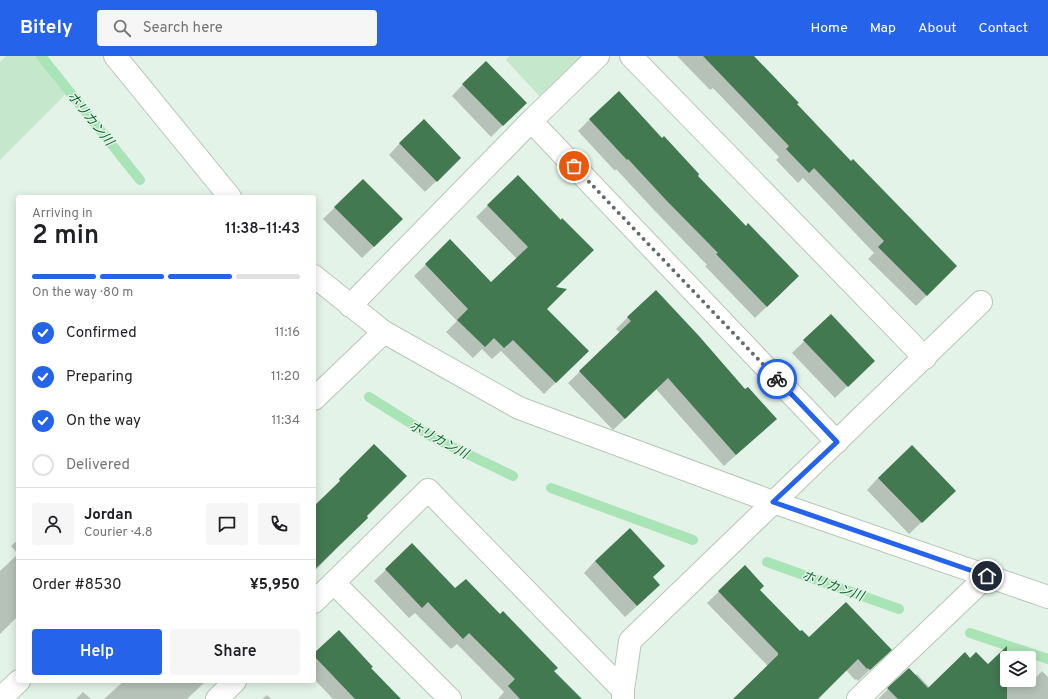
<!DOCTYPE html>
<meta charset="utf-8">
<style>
:root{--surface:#fff;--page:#f6f6f6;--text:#202124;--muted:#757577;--line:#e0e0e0;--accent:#2563eb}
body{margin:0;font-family:Overpass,"Noto Sans JP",sans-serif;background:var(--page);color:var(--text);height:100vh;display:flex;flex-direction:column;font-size:15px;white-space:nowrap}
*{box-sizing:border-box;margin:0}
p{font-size:13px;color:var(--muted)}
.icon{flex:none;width:22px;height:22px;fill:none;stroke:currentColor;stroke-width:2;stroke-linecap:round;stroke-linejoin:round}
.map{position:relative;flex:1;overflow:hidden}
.panel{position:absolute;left:16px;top:139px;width:300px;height:488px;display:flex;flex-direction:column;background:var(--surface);border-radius:4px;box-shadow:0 2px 10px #0003}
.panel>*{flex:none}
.controls{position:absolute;left:1000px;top:595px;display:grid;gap:8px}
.controls a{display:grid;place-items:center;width:36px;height:36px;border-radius:4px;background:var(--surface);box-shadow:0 2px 10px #0003;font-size:20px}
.pin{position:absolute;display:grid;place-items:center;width:34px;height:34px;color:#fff;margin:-17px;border:2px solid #fff;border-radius:50%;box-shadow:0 1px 4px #0007}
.courier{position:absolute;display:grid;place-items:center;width:40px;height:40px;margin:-20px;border:3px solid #2563eb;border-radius:50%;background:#fff;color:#222;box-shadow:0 1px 5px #0007}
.head em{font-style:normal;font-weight:600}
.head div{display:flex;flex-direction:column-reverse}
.head{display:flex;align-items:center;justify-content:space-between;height:68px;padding:0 16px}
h1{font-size:26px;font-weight:600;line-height:30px}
.bar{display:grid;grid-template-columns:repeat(4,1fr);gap:6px 4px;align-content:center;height:48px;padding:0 16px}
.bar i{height:5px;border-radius:3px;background:var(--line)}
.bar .on{background:var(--accent)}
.bar p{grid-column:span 4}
.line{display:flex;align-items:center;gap:10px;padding:0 16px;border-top:1px solid var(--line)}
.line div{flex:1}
.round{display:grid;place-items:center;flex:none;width:42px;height:42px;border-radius:4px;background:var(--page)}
ol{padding:0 16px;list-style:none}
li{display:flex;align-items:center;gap:12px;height:44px}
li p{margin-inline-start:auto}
li .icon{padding:4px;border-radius:50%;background:var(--accent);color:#fff;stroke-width:4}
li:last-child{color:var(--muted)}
li i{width:22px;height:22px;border:2px solid var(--line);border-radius:50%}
.primary-button{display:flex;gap:8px;margin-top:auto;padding:8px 16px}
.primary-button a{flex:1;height:46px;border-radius:4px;background:var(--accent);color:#fff;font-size:16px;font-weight:600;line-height:46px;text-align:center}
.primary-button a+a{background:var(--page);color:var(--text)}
header{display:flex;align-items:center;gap:24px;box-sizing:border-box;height:56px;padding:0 20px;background:var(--accent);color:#fff}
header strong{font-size:19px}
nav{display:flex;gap:22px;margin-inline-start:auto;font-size:14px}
.search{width:280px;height:36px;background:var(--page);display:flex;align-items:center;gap:10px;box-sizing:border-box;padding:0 14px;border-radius:4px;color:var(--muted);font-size:15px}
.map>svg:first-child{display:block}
.green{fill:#c5e8cc}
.shadow{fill:#0003}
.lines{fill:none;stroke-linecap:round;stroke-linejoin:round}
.stream{stroke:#a9e4b6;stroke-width:10}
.building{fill:#437951}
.minor-casing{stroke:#b8c6ba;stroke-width:24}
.minor{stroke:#fff;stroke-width:22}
.done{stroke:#636c65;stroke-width:4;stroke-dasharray:0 7.2}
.route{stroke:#2563eb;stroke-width:5}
.labels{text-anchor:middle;stroke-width:3;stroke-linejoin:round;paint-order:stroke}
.water-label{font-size:13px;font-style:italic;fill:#096630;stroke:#e4f3e7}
</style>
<header>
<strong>Bitely</strong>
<div class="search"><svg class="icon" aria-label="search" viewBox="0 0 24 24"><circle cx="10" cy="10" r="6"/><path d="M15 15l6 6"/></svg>Search here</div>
<nav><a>Home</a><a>Map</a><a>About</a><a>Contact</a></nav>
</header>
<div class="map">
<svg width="1048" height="643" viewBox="0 0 1048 643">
<rect width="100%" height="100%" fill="#e4f3e7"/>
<g class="green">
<path d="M6 0H47L72 32 0 104V6Z"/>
<path d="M509 0H587L542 43 506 4Z"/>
</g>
<g class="shadow">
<path d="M677 0H749L851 106 956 210 916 250 868 203 874 197 803 122 798 127 776 104 779 101 713 32 710 34Z"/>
<path d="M463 28 514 58 491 81 452 40Z"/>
<path d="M590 63 696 120 786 232 755 262 705 210 707 209 655 155 616 113 615 115 578 75Z"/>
<path d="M400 87 460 102 425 136 389 99Z"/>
<path d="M518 120 554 232 546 253 587 295 544 338 501 295 492 303 482 293 473 302 446 276 457 265 414 220 450 185 491 227 517 203 476 161Z"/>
<path d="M363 124 402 163 362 202 323 163Z"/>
<path d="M831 259 862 316 835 342 792 297Z"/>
<path d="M628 261 745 334 776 363 724 410 656 333 613 374 568 327 620 277 616 273Z"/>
<path d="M374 390 334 493 335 494 314 516V452Z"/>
<path d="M878 422 943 446 909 478 867 434Z"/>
<path d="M18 484V498L11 490Z"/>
<path d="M412 489 455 534 553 615 570 643H498L504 636 457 588 451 593 415 557 409 562 374 525Z"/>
<path d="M18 498V560L0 578V515Z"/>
<path d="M595 505 652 522 647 541 625 561 584 517Z"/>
<path d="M745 510 758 534 800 577 809 582 879 605 858 625 856 623 855 624 846 614 816 643H734L767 611V609L707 547Z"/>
<path d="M314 598 370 612 400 643H333L314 623Z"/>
<path d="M970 603 1007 614V624H1025L1029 629 1042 615 1048 621V643H878L888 633 917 618 930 632Z"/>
<path d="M124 625H206L187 643H104Z"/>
<path d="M83 636 91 643H76Z"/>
<path d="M267 639 271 643H262Z"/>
</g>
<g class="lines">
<g class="stream">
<path d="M41 0 140 124"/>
<path d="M369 341 434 382 513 420"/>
<path d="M551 432 693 484"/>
<path d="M767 506 899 553"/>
<path d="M970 577 1048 603"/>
</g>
</g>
<g class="building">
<path d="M703 0H754L799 47 797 48 851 105 853 103 957 210 927 240 878 191 884 185 814 112 809 117 786 93 789 90Z"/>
<path d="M486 5 527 47 503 70 462 28Z"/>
<path d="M619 35 662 82 664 80 699 118 698 120 746 170 748 167 799 220 767 251 716 198 718 197 666 144 628 103 627 104 589 63Z"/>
<path d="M424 63 461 102 437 126 399 87Z"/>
<path d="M518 119 561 164 562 162 594 194 556 231 567 233 547 253 589 295 556 327 513 284 504 292 494 282 485 291 457 264 468 253 425 208 450 183 491 226 528 191 487 149Z"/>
<path d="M363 123 403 163 374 191 334 151Z"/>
<path d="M656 234 699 280 745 333 748 331 777 363 736 399 668 322 625 363 579 315 631 265 627 261Z"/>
<path d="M831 258 875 305 848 331 803 284Z"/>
<path d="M374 388 407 420 367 460 368 462 314 514V450L340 425 339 423Z"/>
<path d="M912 389 956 435 922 467 878 422Z"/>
<path d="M630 472 665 510 653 521 660 529 637 550 595 505Z"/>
<path d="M412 487 455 532 466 523 500 558 503 555 558 612 554 615 582 643H520L508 630 515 623 469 577 463 583 428 546 422 552 385 513Z"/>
<path d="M745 509 764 530 760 534 800 575 802 574 809 581 846 546 892 594 870 614 868 612 867 613 858 603 818 643H733L778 599V597L718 535Z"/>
<path d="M339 574 373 611 371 612 401 643H355L314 600V597Z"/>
<path d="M1007 590V643H898L887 632 909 612 928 632 965 596 970 602 976 596 988 608Z"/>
</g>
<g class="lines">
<defs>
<g id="minor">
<path d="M115 0 230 141"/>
<path d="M631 0 925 302"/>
<path d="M531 65 837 386"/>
<path d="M314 220 384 276 519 352 773 446 1048 541"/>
<path d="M350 250 531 65 598 0"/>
<path d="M314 343 384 276"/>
<path d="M334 527 450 643"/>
<path d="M314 546 428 434 623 634"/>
<path d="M0 643 19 625"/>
<path d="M217 643 235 625"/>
<path d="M623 643V634L630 585 981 246"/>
<path d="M858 643 987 520"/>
</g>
</defs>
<use href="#minor" class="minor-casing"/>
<use href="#minor" class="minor"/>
</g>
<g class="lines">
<path class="done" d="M574 110 777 323"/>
<path class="route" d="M777 323 837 386 773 446 987 520"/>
</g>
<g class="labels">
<g class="water-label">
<text transform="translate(91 62) rotate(51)" y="5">ホリカン川</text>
<text transform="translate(439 383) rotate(28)" y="5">ホリカン川</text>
<text transform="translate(833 529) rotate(20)" y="5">ホリカン川</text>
</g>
</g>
</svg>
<div class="controls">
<a><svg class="icon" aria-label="layers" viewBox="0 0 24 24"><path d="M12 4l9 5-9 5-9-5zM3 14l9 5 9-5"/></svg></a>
</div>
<div class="pin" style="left:574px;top:110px;background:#ea580c"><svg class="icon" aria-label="bag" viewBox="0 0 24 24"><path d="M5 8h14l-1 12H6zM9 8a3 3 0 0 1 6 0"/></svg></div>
<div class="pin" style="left:987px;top:520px;background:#1f2937"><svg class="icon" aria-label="home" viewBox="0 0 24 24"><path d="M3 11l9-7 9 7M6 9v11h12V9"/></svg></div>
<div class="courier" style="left:777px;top:323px"><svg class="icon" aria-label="bike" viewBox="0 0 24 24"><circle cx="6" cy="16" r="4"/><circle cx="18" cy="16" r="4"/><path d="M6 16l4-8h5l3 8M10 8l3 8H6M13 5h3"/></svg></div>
<section class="panel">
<div class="head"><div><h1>2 min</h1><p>Arriving in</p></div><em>11:38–11:43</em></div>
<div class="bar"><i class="on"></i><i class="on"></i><i class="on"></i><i></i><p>On the way · 80 m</p></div>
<ol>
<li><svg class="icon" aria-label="check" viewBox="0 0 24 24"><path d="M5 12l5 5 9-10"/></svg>Confirmed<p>11:16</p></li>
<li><svg class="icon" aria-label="check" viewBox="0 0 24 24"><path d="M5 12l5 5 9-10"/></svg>Preparing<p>11:20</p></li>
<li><svg class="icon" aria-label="check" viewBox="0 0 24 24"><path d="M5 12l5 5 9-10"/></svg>On the way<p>11:34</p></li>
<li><i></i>Delivered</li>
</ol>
<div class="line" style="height:72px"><a class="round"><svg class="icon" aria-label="person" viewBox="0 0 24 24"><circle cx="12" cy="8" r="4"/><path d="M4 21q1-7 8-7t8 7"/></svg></a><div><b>Jordan</b><p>Courier · 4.8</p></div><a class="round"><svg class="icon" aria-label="chat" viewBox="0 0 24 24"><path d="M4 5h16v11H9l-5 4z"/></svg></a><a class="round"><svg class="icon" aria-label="phone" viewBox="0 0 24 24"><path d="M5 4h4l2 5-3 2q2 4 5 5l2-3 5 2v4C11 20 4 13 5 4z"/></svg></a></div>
<div class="line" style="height:52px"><div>Order #8530</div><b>¥5,950</b></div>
<div class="primary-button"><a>Help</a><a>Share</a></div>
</section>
</div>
